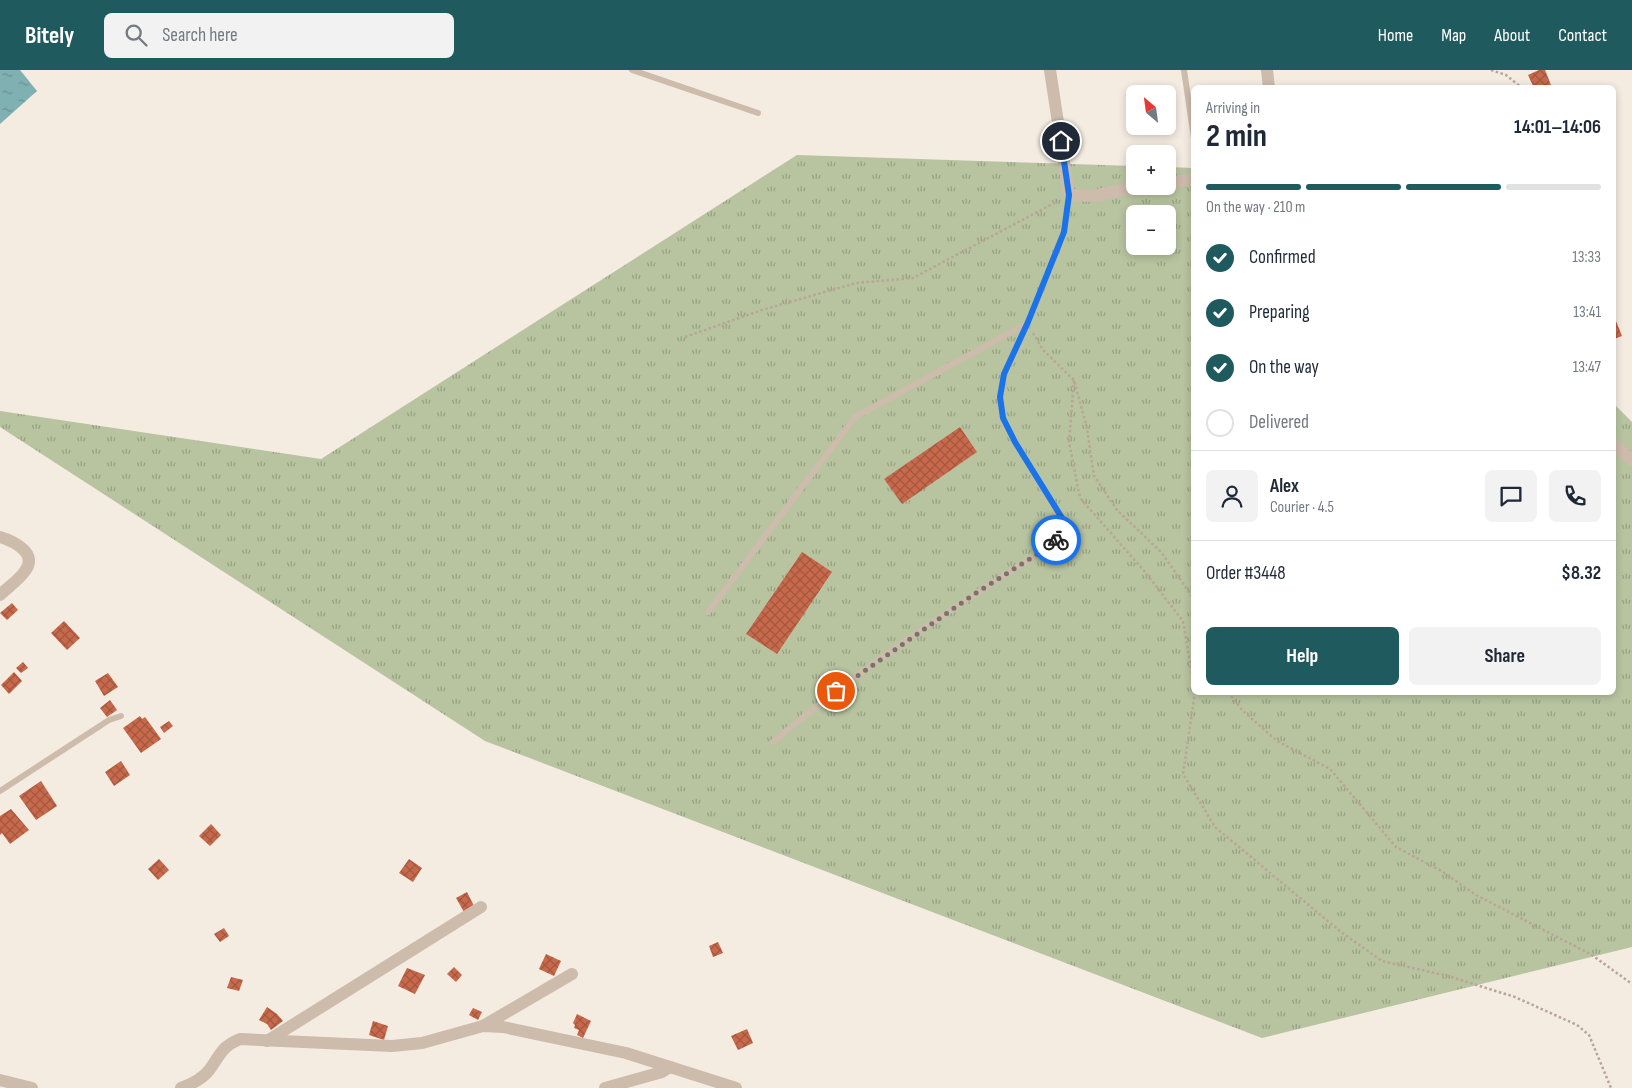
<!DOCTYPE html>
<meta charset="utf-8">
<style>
:root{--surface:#fff;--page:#f2f2f3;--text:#1f2937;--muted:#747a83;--line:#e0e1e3;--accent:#1f5a5e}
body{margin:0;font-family:"Sofia Sans Condensed",sans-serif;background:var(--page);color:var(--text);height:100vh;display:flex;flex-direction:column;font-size:19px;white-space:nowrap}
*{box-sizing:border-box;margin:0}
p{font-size:16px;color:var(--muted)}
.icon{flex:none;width:28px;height:28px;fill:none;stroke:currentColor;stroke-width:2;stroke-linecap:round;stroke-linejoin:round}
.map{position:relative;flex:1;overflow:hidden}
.side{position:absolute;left:1191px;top:15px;width:425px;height:610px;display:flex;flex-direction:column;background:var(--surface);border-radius:8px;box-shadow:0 2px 8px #0003}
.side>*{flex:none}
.needle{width:32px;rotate:331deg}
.buttons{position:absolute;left:1126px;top:15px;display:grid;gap:10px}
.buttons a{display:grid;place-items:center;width:50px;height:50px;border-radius:8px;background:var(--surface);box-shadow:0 2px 8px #0003;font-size:25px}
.pin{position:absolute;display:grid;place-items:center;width:42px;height:42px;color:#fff;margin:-21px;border:2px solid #fff;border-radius:50%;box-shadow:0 1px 5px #0007}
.courier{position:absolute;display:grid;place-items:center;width:50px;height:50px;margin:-25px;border:4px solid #1a73e8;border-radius:50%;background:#fff;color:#222;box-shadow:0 1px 6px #0007}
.headline em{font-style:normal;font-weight:700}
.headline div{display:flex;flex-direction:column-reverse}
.headline{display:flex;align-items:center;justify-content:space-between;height:85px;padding:0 15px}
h1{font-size:32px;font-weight:700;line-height:38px}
.bar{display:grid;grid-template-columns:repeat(4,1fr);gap:8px 5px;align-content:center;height:60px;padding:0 15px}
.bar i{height:6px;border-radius:4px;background:var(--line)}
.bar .active{background:var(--accent)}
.bar p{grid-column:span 4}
.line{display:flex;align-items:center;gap:12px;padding:0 15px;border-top:1px solid var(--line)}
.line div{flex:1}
.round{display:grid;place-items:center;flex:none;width:52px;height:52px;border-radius:8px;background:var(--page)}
ol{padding:0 15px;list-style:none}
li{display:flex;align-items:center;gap:15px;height:55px}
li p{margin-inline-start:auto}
li .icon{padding:5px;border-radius:50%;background:var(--accent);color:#fff;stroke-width:4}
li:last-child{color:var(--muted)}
li i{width:28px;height:28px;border:2px solid var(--line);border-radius:50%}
.button{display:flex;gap:10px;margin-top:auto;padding:10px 15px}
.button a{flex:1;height:58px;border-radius:8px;background:var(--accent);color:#fff;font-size:20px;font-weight:700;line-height:58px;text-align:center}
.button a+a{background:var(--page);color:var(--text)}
header{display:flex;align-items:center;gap:30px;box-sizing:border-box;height:70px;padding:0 25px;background:var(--accent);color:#fff}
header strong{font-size:24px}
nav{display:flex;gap:28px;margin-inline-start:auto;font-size:18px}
.search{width:350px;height:45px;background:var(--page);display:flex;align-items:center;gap:12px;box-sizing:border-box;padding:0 18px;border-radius:8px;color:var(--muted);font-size:19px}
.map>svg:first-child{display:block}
.grass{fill:url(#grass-tufts);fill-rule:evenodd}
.water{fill:url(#water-ripples)}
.building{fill:url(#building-cross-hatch)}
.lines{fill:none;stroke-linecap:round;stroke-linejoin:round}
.path{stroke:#b9a596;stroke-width:2.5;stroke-dasharray:2.5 2.5;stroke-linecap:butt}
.lane{stroke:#cdbbac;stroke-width:6}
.street{stroke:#cdbbac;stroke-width:12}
.done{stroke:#7c716b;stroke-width:5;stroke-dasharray:0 9}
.route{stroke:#1a73e8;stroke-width:6}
</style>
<header>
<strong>Bitely</strong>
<div class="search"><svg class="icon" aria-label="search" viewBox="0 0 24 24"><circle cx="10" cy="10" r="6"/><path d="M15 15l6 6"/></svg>Search here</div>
<nav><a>Home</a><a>Map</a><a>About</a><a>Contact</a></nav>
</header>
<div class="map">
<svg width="1632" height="1018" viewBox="0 0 1632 1018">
<defs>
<pattern id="grass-tufts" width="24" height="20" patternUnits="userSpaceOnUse" patternTransform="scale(1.25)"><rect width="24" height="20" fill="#b8c4a0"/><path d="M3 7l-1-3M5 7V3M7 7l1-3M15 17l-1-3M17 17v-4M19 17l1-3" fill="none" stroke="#97a083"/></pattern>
<pattern id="water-ripples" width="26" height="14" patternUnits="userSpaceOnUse" patternTransform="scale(1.25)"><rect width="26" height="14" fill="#7fb0b2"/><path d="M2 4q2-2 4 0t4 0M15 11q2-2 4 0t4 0" fill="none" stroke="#699091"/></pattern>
<pattern id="building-cross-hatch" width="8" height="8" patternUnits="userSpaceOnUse" patternTransform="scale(1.25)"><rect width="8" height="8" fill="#c8694b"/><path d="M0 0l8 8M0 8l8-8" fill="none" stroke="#a4573f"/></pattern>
</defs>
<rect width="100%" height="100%" fill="#f4ebe1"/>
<path class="grass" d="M797 85 1135 96V116H1168V97L1194 98V622H1614V334L1632 352V877L1262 968 485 671 0 357V341L321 389ZM1135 144H1168V176H1135Z"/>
<path class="water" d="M0 0H20L37 21 0 54Z"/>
<g class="building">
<path d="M1539 0H1545L1551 15 1534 18 1528 5Z"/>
<path d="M1614 246 1622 266 1614 269Z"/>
<path d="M960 357 977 382 902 434 884 409Z"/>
<path d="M802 482 832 502 777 584 746 564Z"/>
<path d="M12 533 18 540 7 550 0 543Z"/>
<path d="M64 551 80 568 67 580 51 563Z"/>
<path d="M23 592 28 598 21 603 16 598Z"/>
<path d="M14 602 22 611 9 624 1 615Z"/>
<path d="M108 603 118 617 104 626 95 611Z"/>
<path d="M110 630 117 640 107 647 100 638Z"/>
<path d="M140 646 142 649 145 647 161 669 141 683 123 658Z"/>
<path d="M169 651 173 656 164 663 160 657Z"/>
<path d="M121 691 130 705 114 716 105 702Z"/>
<path d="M41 711 57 736 36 750 19 726Z"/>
<path d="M11 739 29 760 10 774 2 763 0 765V746Z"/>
<path d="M211 754 221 765 210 776 199 766Z"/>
<path d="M159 789 169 800 158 810 148 799Z"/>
<path d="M409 789 422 798 413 812 399 803Z"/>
<path d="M467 822 474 836 464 842 456 828Z"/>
<path d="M224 858 229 866 220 872 214 864Z"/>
<path d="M718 872 723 883 713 887 709 876Z"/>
<path d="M546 884 561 891 554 906 539 899Z"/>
<path d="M454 897 462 905 456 912 447 904Z"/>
<path d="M407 898 425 905 415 924 398 916Z"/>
<path d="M231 907 243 910 239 921 227 918Z"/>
<path d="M267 937 277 944 283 951 271 960 267 954 259 950Z"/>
<path d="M473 938 482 942 478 950 469 945Z"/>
<path d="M577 944 591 951 583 968 577 965 579 960 574 958 575 955 573 953Z"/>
<path d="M373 951 388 956 384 970 369 965Z"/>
<path d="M747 959 753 973 738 980 731 966Z"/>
</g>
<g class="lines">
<g class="path">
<path d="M1491 0 1506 5 1522 18"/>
<path d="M1033 263 1043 280 1074 310 1087 358 1094 406 1117 440 1161 482 1194 529"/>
<path d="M685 267 762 240 856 213 913 208 1058 131"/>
<path d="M1074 310 1069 372 1080 428 1145 502 1183 551 1194 617"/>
<path d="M1195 622 1183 704 1215 757 1341 862 1382 891 1448 906 1515 927 1577 955 1589 965 1611 1018"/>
<path d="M1228 622 1242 640 1277 671 1330 699 1396 777 1443 802 1476 825 1592 885 1632 914"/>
</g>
<g class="lane">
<path d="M632 0 758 43"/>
<path d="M1184 0 1194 68"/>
<path d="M708 542 855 347 1028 253"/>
<path d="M773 672C859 599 954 537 1050 476 1059 467 1062 460 1061 448L1015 372 1003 349 1000 327 1004 304 1028 253 1064 162 1069 125"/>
<path d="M0 721 109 650 121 646"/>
</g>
<g class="street">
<path d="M1050 0 1069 125 1093 126 1143 116"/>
<path d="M1267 0 1269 18"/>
<path d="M1168 113 1194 109"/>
<path d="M1614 375 1632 390"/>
<path d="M0 467C13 471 39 483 25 501 19 510 8 517 0 525"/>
<path d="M483 956 572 904"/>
<path d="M267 971 481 837"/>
<path d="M0 1010 32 1018"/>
<path d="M181 1018C192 1014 203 1009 210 999 221 984 221 977 240 969L392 976 422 973 483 956 503 957 626 983 670 997"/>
<path d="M605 1018 662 1002 670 997 736 1018"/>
</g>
</g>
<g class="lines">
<path class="done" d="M836 621 973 525 1050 476 1056 470"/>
<path class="route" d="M1056 470 1062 458V448L1015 372 1003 348 1000 327 1004 304 1028 252 1064 162 1069 125 1061 71"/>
</g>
</svg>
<div class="buttons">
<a><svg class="needle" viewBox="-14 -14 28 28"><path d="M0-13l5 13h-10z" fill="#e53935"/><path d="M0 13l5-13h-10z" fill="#747a83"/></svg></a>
<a>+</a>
<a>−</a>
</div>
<div class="pin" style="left:836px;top:621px;background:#ea580c"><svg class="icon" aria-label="bag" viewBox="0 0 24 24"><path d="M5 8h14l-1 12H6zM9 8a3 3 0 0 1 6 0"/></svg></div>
<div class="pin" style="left:1061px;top:71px;background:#1f2937"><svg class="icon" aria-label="home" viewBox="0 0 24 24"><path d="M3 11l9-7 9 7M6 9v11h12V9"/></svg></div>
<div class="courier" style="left:1056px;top:470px"><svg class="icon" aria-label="bike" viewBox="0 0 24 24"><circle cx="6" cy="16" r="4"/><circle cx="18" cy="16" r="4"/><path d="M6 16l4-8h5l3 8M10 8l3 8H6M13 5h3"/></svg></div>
<section class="side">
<div class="headline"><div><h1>2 min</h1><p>Arriving in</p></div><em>14:01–14:06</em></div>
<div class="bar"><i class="active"></i><i class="active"></i><i class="active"></i><i></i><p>On the way · 210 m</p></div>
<ol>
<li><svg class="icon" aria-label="check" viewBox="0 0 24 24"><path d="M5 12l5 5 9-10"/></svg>Confirmed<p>13:33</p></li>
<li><svg class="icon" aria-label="check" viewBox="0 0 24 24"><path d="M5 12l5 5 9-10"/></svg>Preparing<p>13:41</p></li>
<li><svg class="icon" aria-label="check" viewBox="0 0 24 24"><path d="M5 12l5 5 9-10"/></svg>On the way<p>13:47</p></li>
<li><i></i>Delivered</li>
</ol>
<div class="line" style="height:90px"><a class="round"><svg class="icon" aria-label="person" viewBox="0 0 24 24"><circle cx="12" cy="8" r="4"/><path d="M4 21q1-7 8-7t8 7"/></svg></a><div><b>Alex</b><p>Courier · 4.5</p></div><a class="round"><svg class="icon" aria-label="chat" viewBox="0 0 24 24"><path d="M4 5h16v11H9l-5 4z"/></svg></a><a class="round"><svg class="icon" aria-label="phone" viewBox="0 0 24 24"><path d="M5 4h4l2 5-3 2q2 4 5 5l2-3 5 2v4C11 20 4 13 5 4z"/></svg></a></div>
<div class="line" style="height:65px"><div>Order #3448</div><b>$8.32</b></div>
<div class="button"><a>Help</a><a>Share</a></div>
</section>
</div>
